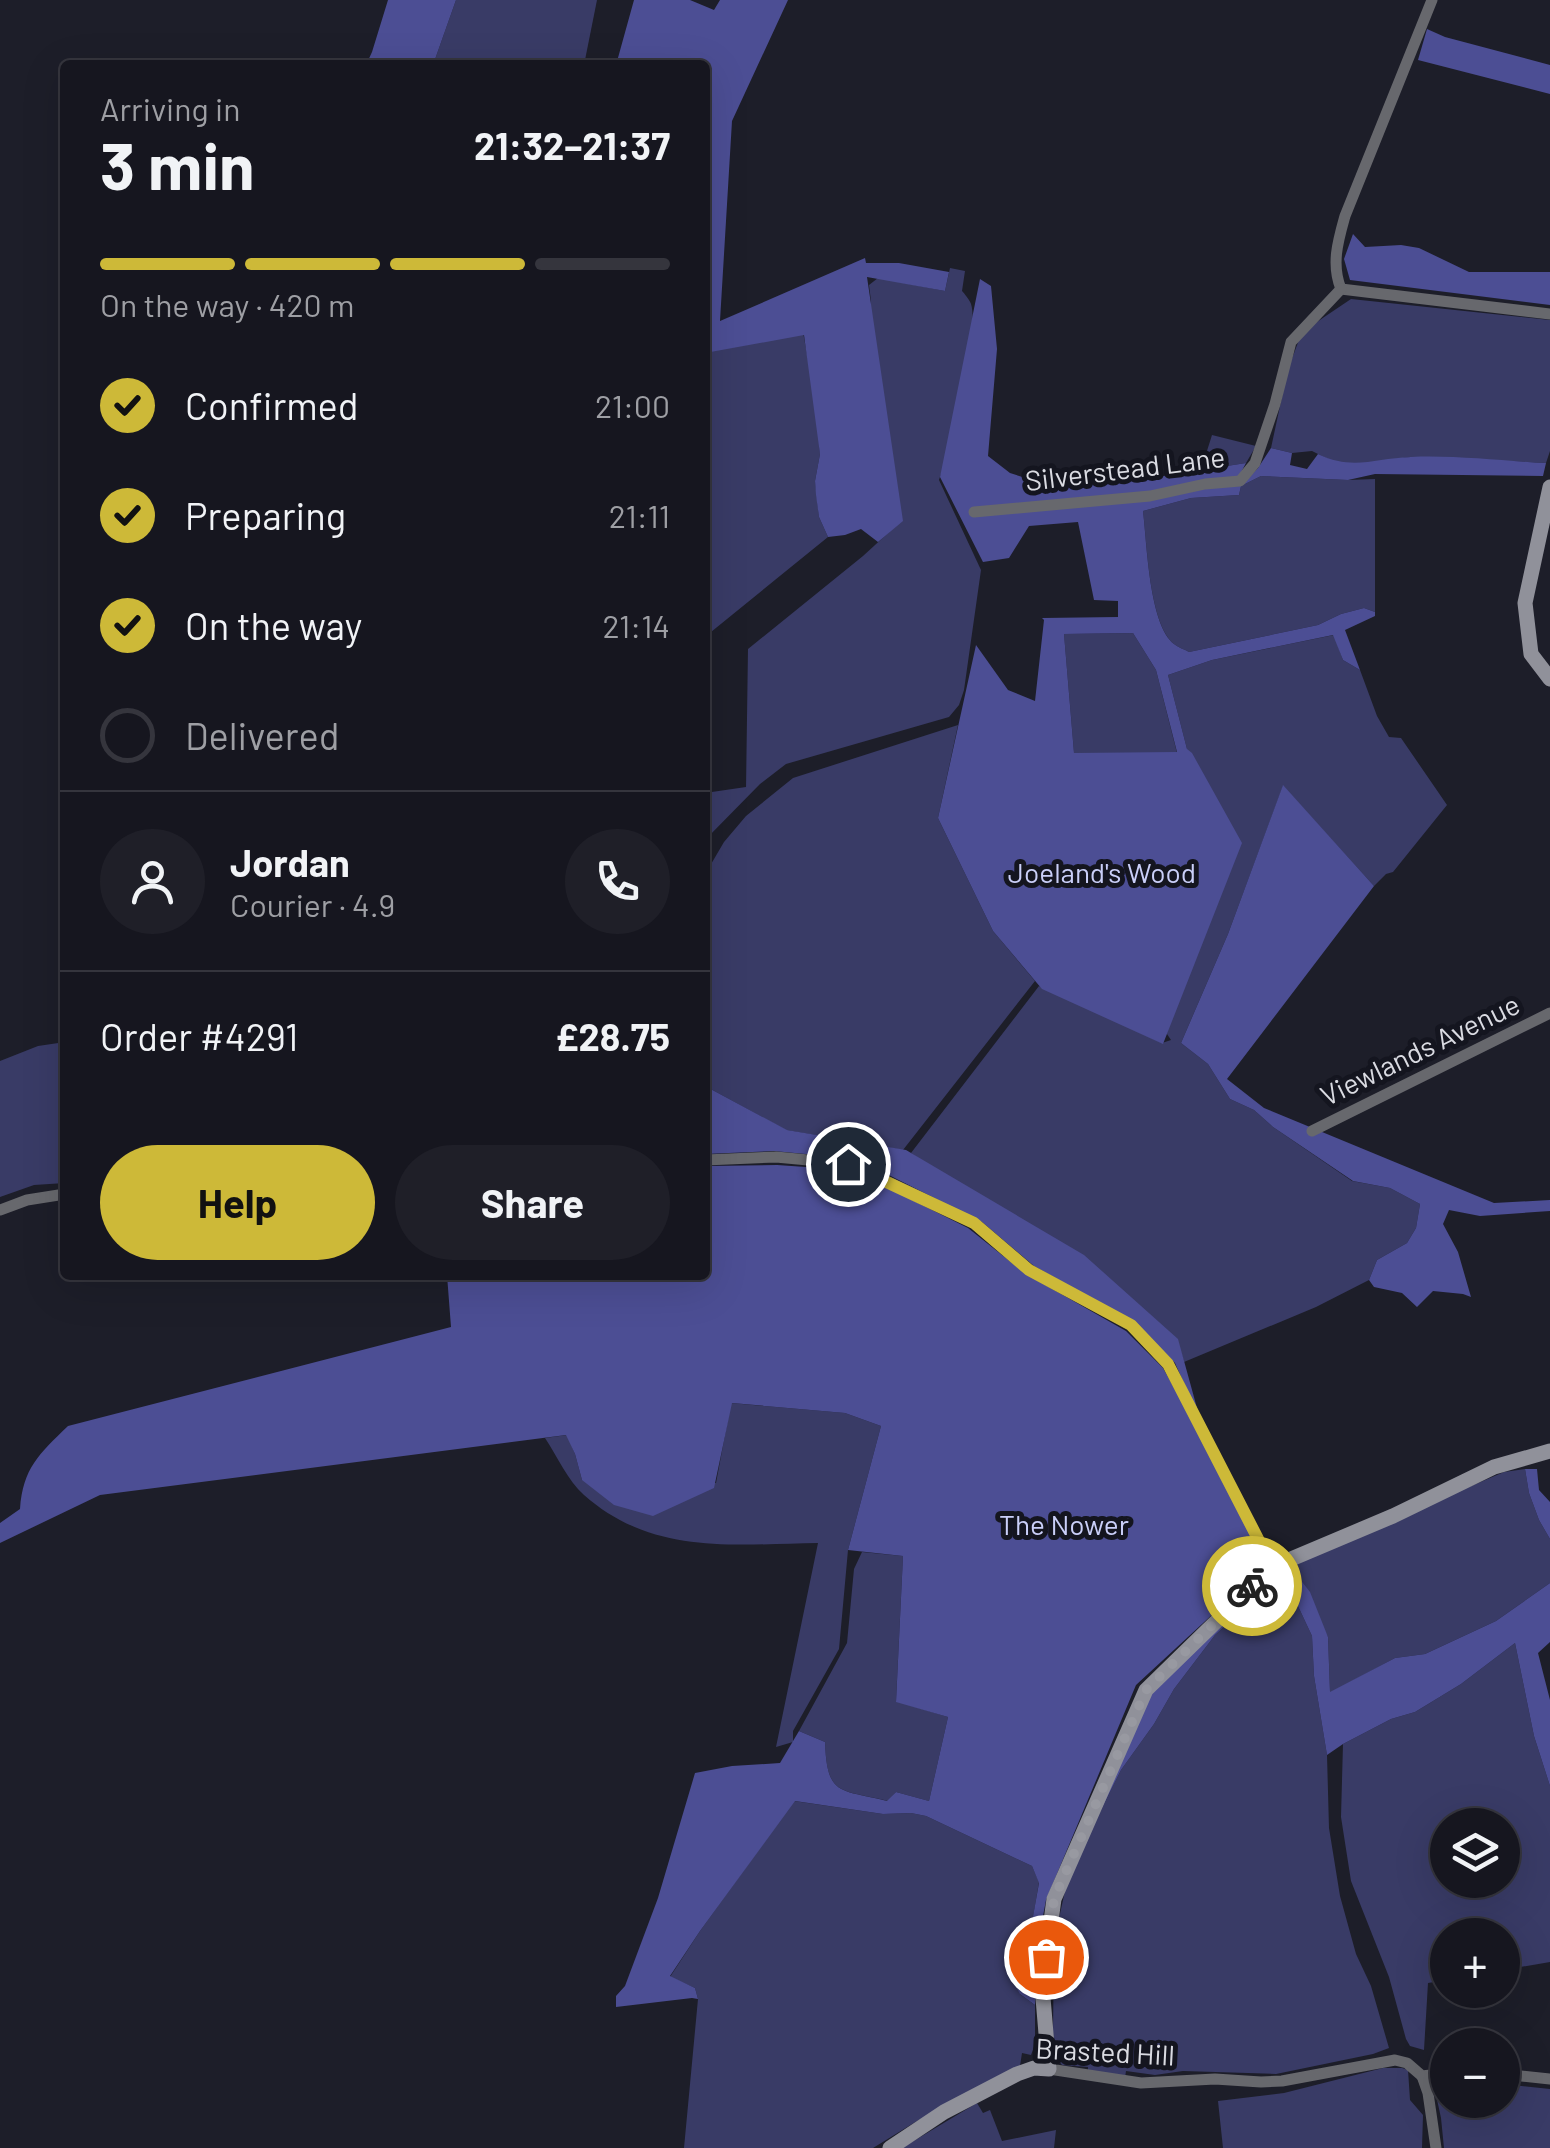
<!DOCTYPE html>
<meta charset="utf-8">
<style>
:root{--surface:#16161f;--page:#1f1f28;--text:#f1f3f6;--muted:#9e9fa4;--line:#35353d;--accent:#cdb938}
body{margin:0;font-family:Barlow,sans-serif;background:var(--page);color:var(--text);height:100vh;display:flex;flex-direction:column;font-size:38px;white-space:nowrap}
*{box-sizing:border-box;margin:0}
p{font-size:32px;color:var(--muted)}
.icon{flex:none;width:55px;height:55px;fill:none;stroke:currentColor;stroke-width:2;stroke-linecap:round;stroke-linejoin:round}
.map{position:relative;flex:1;overflow:hidden}
.panel{position:absolute;left:60px;top:60px;width:650px;height:1220px;display:flex;flex-direction:column;background:var(--surface);border-radius:10px;box-shadow:0 10px 40px #0002,0 0 0 2px var(--line)}
.panel>*{flex:none}
.fabs{position:absolute;left:1430px;top:1808px;display:grid;gap:20px}
.fabs a{display:grid;place-items:center;width:90px;height:90px;border-radius:50%;background:var(--surface);box-shadow:0 10px 40px #0002,0 0 0 2px var(--line);font-size:50px}
.pin{position:absolute;display:grid;place-items:center;width:85px;height:85px;color:#fff;margin:-42px;border:5px solid #fff;border-radius:50%;box-shadow:0 2px 10px #0007}
.courier{position:absolute;display:grid;place-items:center;width:100px;height:100px;margin:-50px;border:8px solid #cdb938;border-radius:50%;background:#fff;color:#222;box-shadow:0 2px 12px #0007}
.head em{font-style:normal;font-weight:700}
.head div{display:flex;flex-direction:column-reverse}
.head{display:flex;align-items:center;justify-content:space-between;height:170px;padding:0 40px}
h1{font-size:65px;font-weight:700;line-height:75px}
.bar{display:grid;grid-template-columns:repeat(4,1fr);gap:15px 10px;align-content:center;height:120px;padding:0 40px}
.bar i{height:12px;border-radius:8px;background:var(--line)}
.bar .active{background:var(--accent)}
.bar p{grid-column:span 4}
.line{display:flex;align-items:center;gap:25px;padding:0 40px;border-top:2px solid var(--line)}
.line div{flex:1}
.round{display:grid;place-items:center;flex:none;width:105px;height:105px;border-radius:52px;background:var(--page)}
ol{padding:0 40px;list-style:none}
li{display:flex;align-items:center;gap:30px;height:110px}
li p{margin-inline-start:auto}
li .icon{padding:10px;border-radius:50%;background:var(--accent);color:#111;stroke-width:4}
li:last-child{color:var(--muted)}
li i{width:55px;height:55px;border:5px solid var(--line);border-radius:50%}
.primary-button{display:flex;gap:20px;margin-top:auto;padding:20px 40px}
.primary-button a{flex:1;height:115px;border-radius:60px;background:var(--accent);color:#111;font-size:40px;font-weight:700;line-height:115px;text-align:center}
.primary-button a+a{background:var(--page);color:var(--text)}
.map>svg:first-child{display:block}
.green{fill:#393b66;fill-rule:evenodd}
.forest{fill:#4c4e94;fill-rule:evenodd}
.lines{fill:none;stroke-linecap:round;stroke-linejoin:round}
.street{stroke:#67686d;stroke-width:11}
.secondary{stroke:#90919a;stroke-width:15}
.done{stroke:#9899a1;stroke-width:10;stroke-dasharray:0 18}
.route{stroke:#cdb938;stroke-width:12}
.labels{text-anchor:middle;stroke-width:10;stroke-linejoin:round;paint-order:stroke}
.street-label{font-size:28px;fill:#dadbe2;stroke:#14151f}
.park-label{font-size:28px;fill:#cacff8;stroke:#14151f}
</style>
<div class="map">
<svg width="1550" height="2148" viewBox="0 0 1550 2148">
<rect width="100%" height="100%" fill="#1d1e29"/>
<g class="green">
<path d="M456 0H597L584 65H433Z"/>
<path d="M950 268 965 271 962 291C964 293 971 302 971 304 980 331 951 451 939 480L981 570 964 690 959 705 949 717 786 764 760 784 705 840V793L746 787 748 649 863 556 898 524 871 332V301L869 285 878 278 945 291Z"/>
<path d="M1351 299 1550 320V451L1546 463 1409 457 1356 465 1334 462 1312 451 1292 453 1271 448 1288 369 1302 332Z"/>
<path d="M803 332 817 410 820 454 815 481 819 517 828 537 711 632 705 658V351Z"/>
<path d="M1212 435 1256 446 1246 463 1196 471 1206 454Z"/>
<path d="M1261 476 1348 480 1375 479V612L1364 608 1341 614 1318 625 1189 652C1184 649 1179 648 1174 644 1149 624 1147 543 1143 511L1191 498 1239 495 1241 486Z"/>
<path d="M1133 633 1156 670 1177 753H1074L1064 634Z"/>
<path d="M1334 635 1343 660 1360 670 1377 716 1389 737 1401 738 1447 805 1393 872 1386 874 1374 886 1283 786 1228 934 1181 1043 1208 1064 1230 1099 1254 1110 1273 1127 1352 1181 1390 1188 1420 1204 1416 1228 1407 1243 1377 1260 1369 1280 1316 1307 1184 1362 1177 1339 911 1153 1039 986 1162 1043 1171 1040 1167 1034 1187 749 1168 675 1212 660Z"/>
<path d="M958 725 938 818 993 931 1035 981 903 1150 786 1130 705 1086V881L707 871 724 842 746 816 793 778Z"/>
<path d="M65 1042V1183L34 1185 0 1197V1061L38 1046Z"/>
<path d="M731 1403 845 1413 881 1426 848 1550 839 1649 793 1731V1742L776 1747 818 1543C734 1544 653 1556 584 1495 568 1481 557 1456 545 1438L567 1435 575 1454 582 1480 716 1483Z"/>
<path d="M1525 1469 1529 1493 1539 1520 1550 1539V1583L1496 1621 1425 1654 1395 1658 1330 1693 1328 1637 1288 1564 1504 1472Z"/>
<path d="M862 1552 903 1556 896 1701 948 1717 929 1801 896 1792 888 1801C840 1789 827 1797 825 1742L799 1731 847 1643 854 1569Z"/>
<path d="M1283 1574 1312 1636 1314 1676 1327 1755 1329 1828 1340 1896 1356 1954 1371 1986 1389 2048 1373 2054 1276 2074 1183 2071 1155 2075 1126 2071 1125 2078 1088 2073V2067L1062 2065 1055 2056 1053 2032 1054 1941 1065 1891 1092 1828 1121 1770 1154 1724 1174 1689 1193 1664 1215 1635Z"/>
<path d="M1515 1643 1534 1736 1550 1786V1962L1503 1970 1502 1935H1448L1447 1980 1428 1983 1424 2050 1410 2046 1406 2039 1389 1977 1351 1881 1341 1817 1343 1744 1391 1719 1415 1712 1461 1684ZM1448 1825H1502V1880H1448Z"/>
<path d="M794 1801 883 1814 911 1813 926 1816 1032 1866 1039 1882 1020 1994 1035 2005V2044L1031 2055 1022 2053 1020 2066 917 2121 873 2148H684L698 1999 695 1988 670 1977 700 1931Z"/>
<path d="M1383 2068H1402L1408 2070 1410 2100 1423 2115 1422 2148H1223L1218 2101 1284 2093Z"/>
<path d="M1433 2081 1447 2082 1448 2100H1502L1503 2084 1550 2089V2148H1444L1441 2118Z"/>
<path d="M977 2103 983 2113 990 2110 1002 2141 1056 2130 1054 2148H902Z"/>
</g>
<g class="forest">
<path d="M388 0H456L433 65H366L372 52Z"/>
<path d="M634 0H690L714 10 720 0H788L732 121 720 321 865 258 866 263H899L949 272 945 291 867 277 903 521 878 542 861 529 845 535 828 537 819 517 816 495 815 481 820 454 804 335 705 353V65H616Z"/>
<path d="M1427 29 1445 37 1550 65V94L1418 60Z"/>
<path d="M1353 234 1365 247 1401 245 1419 248 1469 272H1550V305L1350 280 1344 259Z"/>
<path d="M980 279 991 286 997 349 988 456 1010 473 1044 484H1086L1157 477 1246 463 1238 478 1200 487 1241 486 1258 468 1271 448 1292 453 1290 465 1307 469 1318 454C1353 471 1375 458 1411 457 1455 455 1501 461 1546 463L1543 476 1375 474 1348 480 1261 476 1241 486 1239 495 1191 498 1143 511C1147 544 1149 624 1174 644 1179 648 1184 649 1189 652L1318 625 1341 614 1364 608 1375 612V616L1345 630 1360 670 1343 660 1333 635 1212 660 1168 675 1187 749 1192 753 1242 843 1163 1044 1042 989 993 931 938 818 976 645 1008 690 1035 701 1044 620 1042 618 1118 617V601L1094 600 1078 522 1029 526 1009 558 983 562 940 477ZM1133 633 1156 670 1177 752 1074 753 1064 634Z"/>
<path d="M1283 785 1374 886 1227 1079 1264 1108 1494 1203 1550 1200V1211L1480 1216 1449 1210 1443 1224 1458 1252 1471 1297 1463 1294 1433 1291 1417 1307 1402 1293 1374 1287 1369 1280 1377 1260 1407 1243 1416 1228 1420 1204 1390 1188 1353 1181 1273 1127 1254 1110 1230 1099 1208 1064 1181 1043 1228 934Z"/>
<path d="M705 1086 787 1130 906 1150 1084 1255 1178 1339 1200 1419 1175 1363 1135 1323 1034 1266 982 1222 857 1159 774 1151 705 1154Z"/>
<path d="M777 1165 849 1170 900 1194 968 1228 1026 1274 1126 1331 1163 1368 1208 1448 1267 1564 1136 1685 1046 1900 1040 1932 1035 2005 1020 1994 1014 1983 1032 1922 1039 1883 1032 1866 926 1816 911 1813 883 1814 795 1801 700 1931 670 1976 695 1988 698 1999 692 1998 616 2007V1996L625 1986 658 1898 695 1773 732 1766 780 1763 799 1731 825 1742C827 1797 840 1789 887 1801L896 1792 929 1801 948 1717 896 1702 903 1556 848 1550 881 1426 845 1413 732 1403 714 1488 653 1516 614 1505 582 1480 575 1454 566 1435 100 1495 0 1543V1523L20 1509C23 1468 39 1454 68 1426L451 1327 447 1275H705V1166Z"/>
<path d="M1525 1469H1537L1539 1490 1550 1502V1539L1539 1520 1529 1493Z"/>
<path d="M1288 1564 1310 1592 1328 1637 1330 1692 1395 1658 1425 1654 1496 1621 1550 1583V1642L1538 1653 1550 1700V1786L1534 1736 1515 1643 1461 1684 1415 1712 1391 1719 1343 1744 1327 1755 1314 1676 1312 1636 1283 1574 1215 1635 1193 1664 1174 1689 1154 1724 1121 1770 1092 1828 1152 1693 1268 1573Z"/>
</g>
<g class="lines">
<g class="street">
<path d="M1341 289C1331 264 1338 241 1345 216L1432 0"/>
<path d="M1341 289 1550 314"/>
<path d="M974 512 1150 496 1205 484 1240 481 1255 463 1275 404 1291 342 1341 289"/>
<path d="M1312 1131 1550 1013"/>
<path d="M705 1160 776 1157 851 1164 974 1223 1029 1270 1131 1325 1168 1364 1272 1567"/>
<path d="M0 1210 27 1200 65 1194"/>
<path d="M1049 2069 1141 2083 1215 2079 1261 2082 1282 2081 1395 2060 1407 2063 1422 2076 1448 2073"/>
<path d="M1502 2074 1550 2079"/>
<path d="M1422 2076 1428 2093 1436 2148"/>
</g>
<g class="secondary">
<path d="M1550 487 1525 603 1531 654 1550 679"/>
<path d="M890 2148 944 2112 1017 2074 1034 2068 1049 2069 1042 1986 1054 1899 1146 1690 1272 1567 1393 1516 1494 1467 1550 1451"/>
</g>
</g>
<g class="lines">
<path class="done" d="M1046 1957 1054 1899 1146 1690 1252 1586"/>
<path class="route" d="M848 1164 974 1223 1029 1270 1131 1325 1168 1364 1272 1566 1252 1586"/>
</g>
<g class="labels">
<g class="street-label">
<text transform="translate(1125 469) rotate(-7)" y="10">Silverstead Lane</text>
<text transform="translate(1420 1050) rotate(-26)" y="10">Viewlands Avenue</text>
<text transform="translate(1105 2052) rotate(3)" y="10">Brasted Hill</text>
</g>
<g class="park-label">
<text x="1102" y="883">Joeland's Wood</text>
<text x="1064" y="1535">The Nower</text>
</g>
</g>
</svg>
<div class="fabs">
<a><svg class="icon" aria-label="layers" viewBox="0 0 24 24"><path d="M12 4l9 5-9 5-9-5zM3 14l9 5 9-5"/></svg></a>
<a>+</a>
<a>−</a>
</div>
<div class="pin" style="left:1046px;top:1957px;background:#ea580c"><svg class="icon" aria-label="bag" viewBox="0 0 24 24"><path d="M5 8h14l-1 12H6zM9 8a3 3 0 0 1 6 0"/></svg></div>
<div class="pin" style="left:848px;top:1164px;background:#1f2937"><svg class="icon" aria-label="home" viewBox="0 0 24 24"><path d="M3 11l9-7 9 7M6 9v11h12V9"/></svg></div>
<div class="courier" style="left:1252px;top:1586px"><svg class="icon" aria-label="bike" viewBox="0 0 24 24"><circle cx="6" cy="16" r="4"/><circle cx="18" cy="16" r="4"/><path d="M6 16l4-8h5l3 8M10 8l3 8H6M13 5h3"/></svg></div>
<section class="panel">
<div class="head"><div><h1>3 min</h1><p>Arriving in</p></div><em>21:32–21:37</em></div>
<div class="bar"><i class="active"></i><i class="active"></i><i class="active"></i><i></i><p>On the way · 420 m</p></div>
<ol>
<li><svg class="icon" aria-label="check" viewBox="0 0 24 24"><path d="M5 12l5 5 9-10"/></svg>Confirmed<p>21:00</p></li>
<li><svg class="icon" aria-label="check" viewBox="0 0 24 24"><path d="M5 12l5 5 9-10"/></svg>Preparing<p>21:11</p></li>
<li><svg class="icon" aria-label="check" viewBox="0 0 24 24"><path d="M5 12l5 5 9-10"/></svg>On the way<p>21:14</p></li>
<li><i></i>Delivered</li>
</ol>
<div class="line" style="height:180px"><a class="round"><svg class="icon" aria-label="person" viewBox="0 0 24 24"><circle cx="12" cy="8" r="4"/><path d="M4 21q1-7 8-7t8 7"/></svg></a><div><b>Jordan</b><p>Courier · 4.9</p></div><a class="round"><svg class="icon" aria-label="phone" viewBox="0 0 24 24"><path d="M5 4h4l2 5-3 2q2 4 5 5l2-3 5 2v4C11 20 4 13 5 4z"/></svg></a></div>
<div class="line" style="height:130px"><div>Order #4291</div><b>£28.75</b></div>
<div class="primary-button"><a>Help</a><a>Share</a></div>
</section>
</div>
